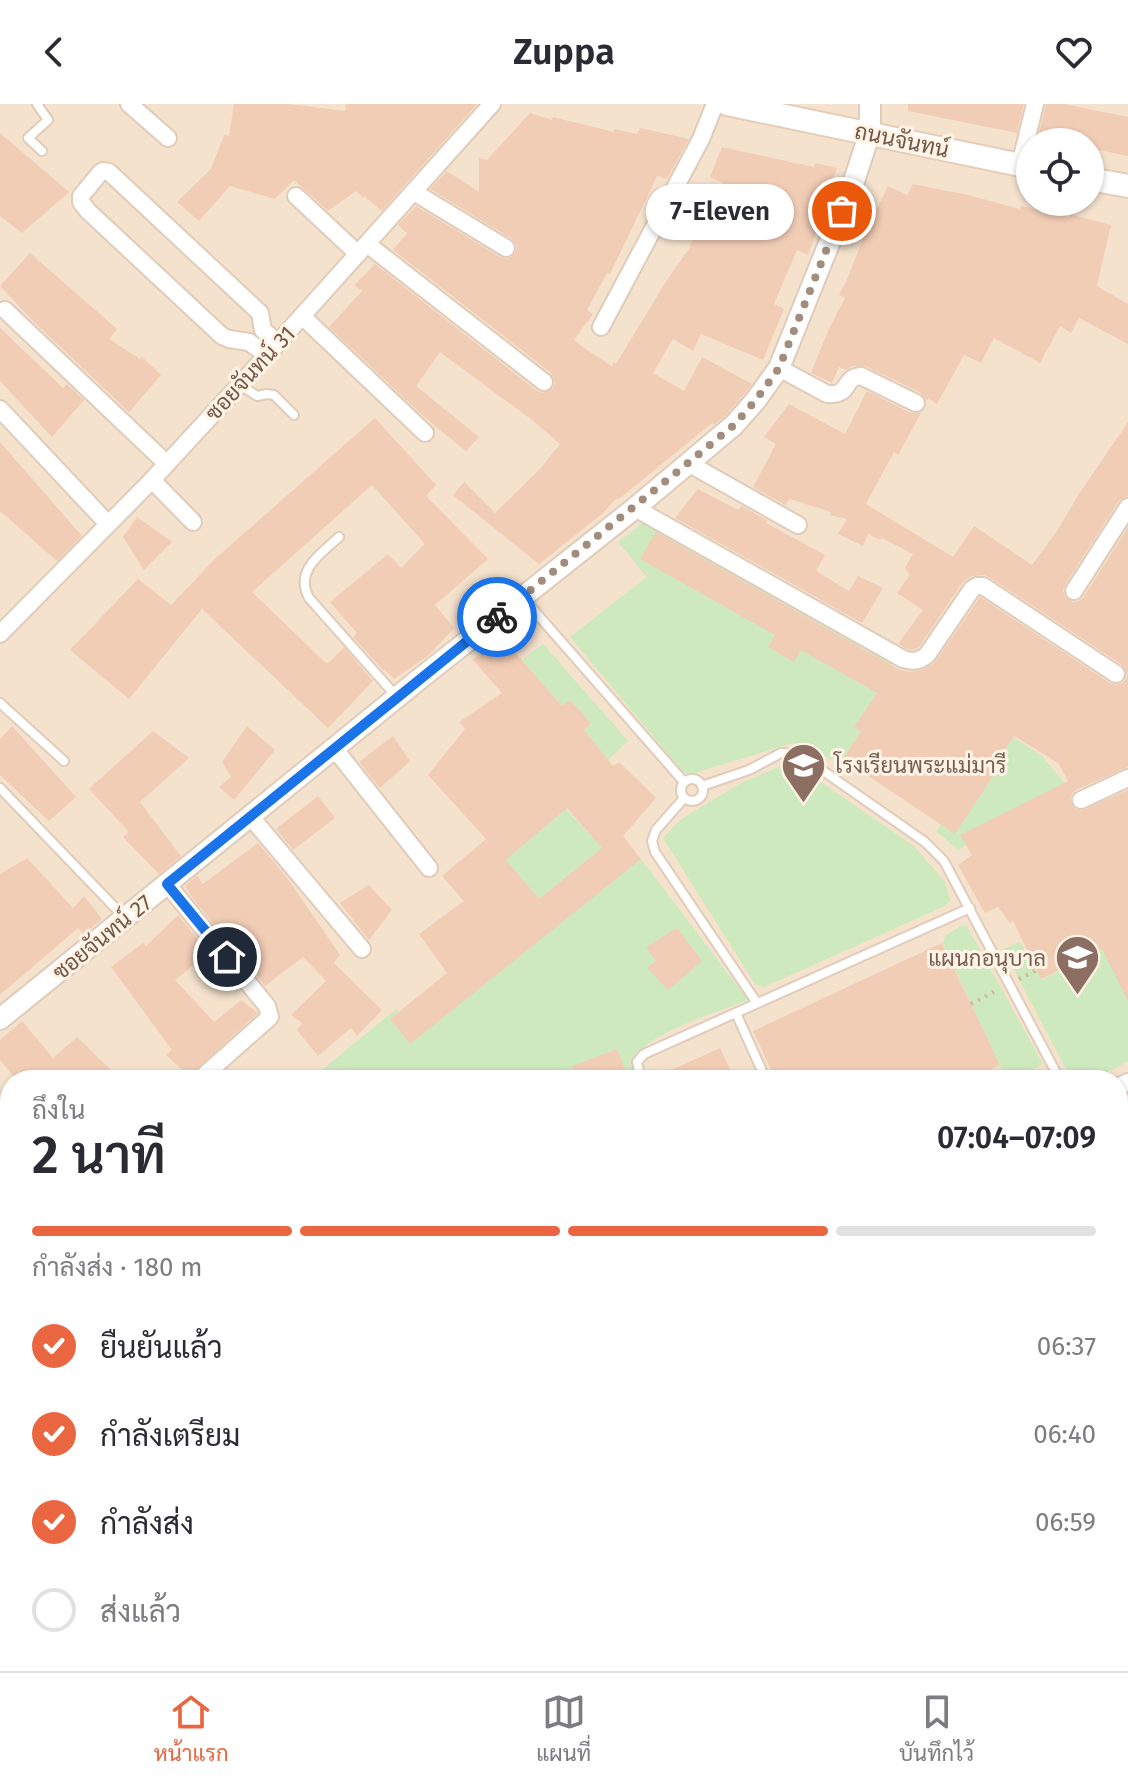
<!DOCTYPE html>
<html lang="th">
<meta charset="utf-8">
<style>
:root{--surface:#fff;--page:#f7f7f7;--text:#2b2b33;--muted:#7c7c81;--line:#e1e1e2;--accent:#e96641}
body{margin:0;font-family:"Fira Sans",Sarabun,sans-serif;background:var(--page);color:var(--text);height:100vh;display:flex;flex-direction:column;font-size:30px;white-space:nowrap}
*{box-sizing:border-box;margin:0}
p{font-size:26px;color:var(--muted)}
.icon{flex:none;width:44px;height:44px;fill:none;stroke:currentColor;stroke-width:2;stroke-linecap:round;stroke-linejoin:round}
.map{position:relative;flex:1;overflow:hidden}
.panel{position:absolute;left:0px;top:966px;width:1128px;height:602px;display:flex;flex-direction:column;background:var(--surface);border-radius:32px 32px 0 0;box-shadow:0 2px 6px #0004}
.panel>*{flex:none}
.buttons{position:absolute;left:1016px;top:24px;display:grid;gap:16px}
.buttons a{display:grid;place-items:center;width:88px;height:88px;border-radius:50%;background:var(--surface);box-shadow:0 2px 6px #0004;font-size:40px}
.pin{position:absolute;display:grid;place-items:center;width:68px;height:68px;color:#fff;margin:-34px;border:4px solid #fff;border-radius:50%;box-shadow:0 2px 8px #0007}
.courier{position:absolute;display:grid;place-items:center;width:80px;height:80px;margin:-40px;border:6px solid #1a73e8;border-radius:50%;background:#fff;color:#222;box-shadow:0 2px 10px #0007}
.bubble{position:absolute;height:56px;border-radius:28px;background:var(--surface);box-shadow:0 2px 6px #0004;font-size:26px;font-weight:600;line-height:56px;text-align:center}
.head em{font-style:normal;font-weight:600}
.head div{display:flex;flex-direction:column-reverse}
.head{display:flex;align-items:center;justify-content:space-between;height:136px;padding:0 32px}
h1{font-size:52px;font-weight:600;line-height:60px}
.bar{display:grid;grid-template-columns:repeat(4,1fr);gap:12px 8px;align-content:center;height:96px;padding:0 32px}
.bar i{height:10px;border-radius:6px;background:var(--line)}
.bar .current{background:var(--accent)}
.bar p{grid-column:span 4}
ol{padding:0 32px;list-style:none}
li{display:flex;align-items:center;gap:24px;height:88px}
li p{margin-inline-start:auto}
li .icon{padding:8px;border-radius:50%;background:var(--accent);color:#fff;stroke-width:4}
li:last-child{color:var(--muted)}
li i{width:44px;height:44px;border:4px solid var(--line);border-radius:50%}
header{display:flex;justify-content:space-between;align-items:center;height:104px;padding:0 32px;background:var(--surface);font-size:36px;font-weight:600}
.menu{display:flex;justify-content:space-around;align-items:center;height:112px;border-top:2px solid var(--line);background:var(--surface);font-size:22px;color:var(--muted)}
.menu a{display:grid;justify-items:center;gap:4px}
.menu .current{color:var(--accent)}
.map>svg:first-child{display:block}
.residential{fill:#f4e2cd;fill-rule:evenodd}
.industrial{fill:#eae2db}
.education{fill:#eddcf8}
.green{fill:#cfe9be}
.building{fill:#f2cdb6;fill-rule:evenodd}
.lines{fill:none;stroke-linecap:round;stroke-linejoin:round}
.service-casing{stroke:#e0ccbb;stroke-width:12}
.minor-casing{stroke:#e0ccbb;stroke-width:20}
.tertiary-casing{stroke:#e0ccbb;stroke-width:24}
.secondary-casing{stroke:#e5cdb9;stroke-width:26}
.path{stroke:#d6b19a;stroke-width:4;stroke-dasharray:2 6;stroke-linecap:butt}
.service{stroke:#fff;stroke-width:8}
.minor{stroke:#fff;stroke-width:16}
.tertiary{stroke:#fff;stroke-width:20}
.secondary{stroke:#fff;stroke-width:22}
.done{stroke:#a28c7c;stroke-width:8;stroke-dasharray:0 14.4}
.route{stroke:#1a73e8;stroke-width:10}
.labels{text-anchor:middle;stroke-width:6;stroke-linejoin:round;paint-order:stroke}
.street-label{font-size:22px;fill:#725647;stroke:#fff4e5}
.education-label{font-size:22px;fill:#785e54;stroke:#fff4e5;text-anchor:start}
</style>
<header><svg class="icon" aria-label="back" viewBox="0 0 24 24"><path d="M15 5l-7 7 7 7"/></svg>Zuppa<svg class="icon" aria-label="heart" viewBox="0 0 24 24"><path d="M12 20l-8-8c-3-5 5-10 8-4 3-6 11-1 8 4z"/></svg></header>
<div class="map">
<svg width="1128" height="1567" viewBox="0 0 1128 1567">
<rect width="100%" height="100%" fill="#fcf0de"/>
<path class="residential" d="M0 0H1128V1567H0ZM1030 38H1090V98H1030ZM10 976H1118V1558H10Z"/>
<path class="industrial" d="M1128 1450V1545L1118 1530V1455Z"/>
<path class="education" d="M1128 1093V1207L1118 1212V1098Z"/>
<g class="green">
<path d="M648 414 896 556 882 581 855 622 861 627 843 655H829L812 641 793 639 691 670 683 668 570 533 647 473 618 438Z"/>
<path d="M543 540 628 637 608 656 584 626 590 619 562 602 522 556Z"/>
<path d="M1012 632 1042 652 1067 682 958 746 936 727Z"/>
<path d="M781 662 800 664 914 742 945 778 950 797 945 802 764 883 755 880 663 734 680 716 741 679Z"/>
<path d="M560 699 607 748 496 840 459 778Z"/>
<path d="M641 755 748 896C715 909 650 928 630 957L636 976H629L617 945 577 976H310L396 905 417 927Z"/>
<path d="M961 822H967L1043 960 1015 976 1004 971 943 839 945 832Z"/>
<path d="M1020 838 1042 876 1102 843 1128 893V957L1092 976H1079L1068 969 1003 845Z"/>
<path d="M779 1558H1010L1016 1567H787Z"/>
</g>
<g class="building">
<path d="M234 0H288L345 7 346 0H477L382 107 364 92 363 94 356 87 328 107 294 76 275 95 230 82 199 117 177 98 211 65 224 31 229 32Z"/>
<path d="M908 0H1024L1017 29 908 7Z"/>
<path d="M1046 0H1064L1128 13V52L1090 44V38H1060L1038 33Z"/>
<path d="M530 9 552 16 553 13 614 28V25L637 30 640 24 689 35 667 75 657 72 610 170 607 169 587 206 593 210 574 236 587 246 612 262 614 258 616 260 667 176 691 142 690 141 709 107 723 79 710 73 722 43 814 63 816 59 837 64 818 113 821 114 808 151 797 146 774 200 784 205 763 256 701 230 693 247 673 235 653 269 684 287 702 253 752 280 746 288 725 312 714 321 712 319 619 395 617 394 602 410 539 460 453 391 464 378 495 409 541 364 560 340 532 316 440 248 416 282 479 333 466 347 423 312 329 223 362 187 354 181 375 160 537 287 543 289 552 285 555 279 551 269 393 146 407 129 398 121 416 102 500 153 507 155 515 150 517 143 512 135 430 85 447 67 479 88V54L487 56Z"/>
<path d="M0 29 69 88 22 129 0 112Z"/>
<path d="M913 80 968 91 1020 105 1021 102 1069 113V110L1111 121 1097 182 1128 200V240L1079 214 1071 229 1060 222 1040 259 994 234 981 259 964 251 937 300 928 294 927 297 921 289 865 262H853L846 266 839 263 832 279 811 269 829 225 845 194 839 191 847 176 863 134 888 82 907 91Z"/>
<path d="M30 149 117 225 109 235 140 255 142 253 161 271 129 308 32 216 0 182Z"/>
<path d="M0 224 63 284 67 280 84 296 52 333 0 277Z"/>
<path d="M867 287 911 309H921L898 351 894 348 866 400 953 453 974 422 1032 461 1057 427 1079 390 1128 318V392L1119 397 1065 481 1063 487 1065 493 1073 498 1078 497 1083 494 1128 423V663L1076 686 1072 690 1070 696 1074 704 1081 707 1128 686V897L1102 845 1041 875 1013 817 1010 819 998 803 985 809 958 761 972 751 960 731 1068 677 1058 659 1014 632 997 657 1001 660 955 730 843 655 861 627 854 623 877 589 801 546 794 558 768 543 775 531 640 455 656 428 898 565 908 568 922 566 934 559 980 493 1110 579 1116 581 1122 579 1126 575 1127 570 1122 561 989 473 984 471 972 472 963 478 919 543 914 546 907 545 898 540 923 506 897 489 910 471 905 464 913 450 882 434 880 436 868 430 863 442 838 430 847 415 829 411 831 408 790 395 785 401 753 383 776 340 764 333 789 300 845 330Z"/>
<path d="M375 314 436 381 426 392 488 455 435 501 454 524 429 551 394 575 384 565 383 566 353 533 357 529 330 498 388 450 401 464 425 440 372 381 252 488 327 560 344 543 373 577 328 624 202 505 129 595 70 546 138 475 171 501 216 454Z"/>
<path d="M0 338 82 432 57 457 0 407Z"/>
<path d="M698 385 738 406 742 402 768 417 766 419 825 451 816 467 849 487 858 472 883 484 862 519 675 414Z"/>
<path d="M137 413 172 438 144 466 123 433Z"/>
<path d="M502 533 562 602 570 596 591 619 584 626 613 662 619 658 656 694 623 732 641 755 410 940 390 915 447 869 419 830 464 797 442 772 486 735 428 671 465 625 459 618 502 589 473 556ZM567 704 602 744 539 795 506 756Z"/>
<path d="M12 622 76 693 49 717 0 671V635Z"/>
<path d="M247 622 275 646 234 696 219 683 231 673 222 658Z"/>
<path d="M153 627 189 654 140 698 181 752 159 770 123 733 129 728 89 685Z"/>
<path d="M393 632 410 657 380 684 359 658Z"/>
<path d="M318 692 335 714 293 746 276 725Z"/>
<path d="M258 739 288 775 340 851 334 859 382 906 357 932 351 924 318 952 297 926 302 919 291 911 326 877 303 853 265 882 236 841 233 843 194 796 185 782 197 772 203 780Z"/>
<path d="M27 754 73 804 84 792 102 815 84 830 78 824 0 891V770Z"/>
<path d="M369 781 392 806 369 836 340 799Z"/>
<path d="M178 811 209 849 175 876 214 918 241 896 258 909 189 972 166 951 172 946 111 863 143 839 146 842Z"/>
<path d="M677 824 702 857 668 886 647 864 656 857 646 843Z"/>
<path d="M942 839 1000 961 968 976H776L753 927Z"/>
<path d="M22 917 53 954 77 933 121 976H17L0 956V936Z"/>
<path d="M720 944 735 976H649Z"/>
<path d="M617 945 629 976H577L572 962Z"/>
</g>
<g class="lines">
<defs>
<g id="service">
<path d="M37 0 48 16 28 34 42 47"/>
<path d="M240 281 257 292 267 290 274 291 294 311"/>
<path d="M339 433C321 450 294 466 309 494L397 593"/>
<path d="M524 495 684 678"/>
<path d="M0 599 64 657"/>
<circle cx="692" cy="686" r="11"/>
<path d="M702 682 749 666 781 649 799 650 925 738 944 757 1060 976"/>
<path d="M0 684 124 813"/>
<path d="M684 694 656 726 652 737 655 748 757 899"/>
<path d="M736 909 766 976"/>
<path d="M641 976 637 958 644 950 970 804"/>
<path d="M1118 1046 1128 1042"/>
<path d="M0 1418 10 1432"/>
<path d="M284 1558 297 1567"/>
</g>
<g id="minor">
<path d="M129 0 168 34"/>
<path d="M1020 61 1035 0"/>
<path d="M414 88 506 144"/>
<path d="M296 92 358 150"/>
<path d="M367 140 544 278"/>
<path d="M5 206 166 359"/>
<path d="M302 212 425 329"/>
<path d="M601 223 701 35 715 0"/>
<path d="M267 251 249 238 229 235 222 232 88 107 81 98V92L100 69 103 67 109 68 260 209 263 226 278 239"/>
<path d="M779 264 827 290C852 292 842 273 861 272L916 299"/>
<path d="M0 305 108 420"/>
<path d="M688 359 798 421"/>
<path d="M152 376 193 418"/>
<path d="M635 404 903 555C912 558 919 558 927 551L972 485 977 482H983L1116 570"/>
<path d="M1074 487 1128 403"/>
<path d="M0 530 152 376 267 251 492 0"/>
<path d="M334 644 429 764"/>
<path d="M1081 696 1128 674"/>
<path d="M250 712 362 845"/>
<path d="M167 780 267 902 270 913 199 976"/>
<path d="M1118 983 1128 978"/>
<path d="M1118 1219 1128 1214"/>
<path d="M0 1362 10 1354"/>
<path d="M1118 1392 1128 1387"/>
<path d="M754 1558 762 1567"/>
<path d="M426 1567 431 1558"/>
<path d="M681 1567 688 1558"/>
</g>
<path id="tertiary" d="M0 915 417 577 635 404 734 321 756 296 779 264 853 80 870 28V0"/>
<g id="secondary">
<path d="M727 0 1030 63"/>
<path d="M1090 75 1128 82"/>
</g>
</defs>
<use href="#service" class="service-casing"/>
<use href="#minor" class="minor-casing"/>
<use href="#tertiary" class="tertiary-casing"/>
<use href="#secondary" class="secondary-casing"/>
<g class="path">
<path d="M1019 875 1037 866"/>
<path d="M971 900 997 886"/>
</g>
<use href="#service" class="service"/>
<use href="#minor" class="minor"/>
<use href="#tertiary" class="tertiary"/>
<use href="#secondary" class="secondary"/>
</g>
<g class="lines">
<path class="done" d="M497 513 688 359 734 321 756 296 779 264 842 107"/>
<path class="route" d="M227 853 167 780 497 513"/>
</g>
<defs>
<symbol id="school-pin" viewBox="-11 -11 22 30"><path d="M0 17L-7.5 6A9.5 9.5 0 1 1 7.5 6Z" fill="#8d6e63" stroke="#fff4e5"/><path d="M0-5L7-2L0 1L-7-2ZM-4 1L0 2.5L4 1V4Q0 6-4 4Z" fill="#fff"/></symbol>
</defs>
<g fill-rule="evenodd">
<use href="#school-pin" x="778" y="636" width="51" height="69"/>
<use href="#school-pin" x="1052" y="828" width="51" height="69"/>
</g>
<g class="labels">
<g class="street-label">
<text transform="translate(902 36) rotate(12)" y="8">ถนนจันทน์</text>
<text transform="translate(250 269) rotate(-47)" y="8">ซอยจันทน์ 31</text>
<text transform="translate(102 833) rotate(-39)" y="8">ซอยจันทน์ 27</text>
</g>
<g class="education-label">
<text x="834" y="669">โรงเรียนพระแม่มารี</text>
<text x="1046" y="862" text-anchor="end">แผนกอนุบาล</text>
</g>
</g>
</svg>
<div class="buttons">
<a><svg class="icon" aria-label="locate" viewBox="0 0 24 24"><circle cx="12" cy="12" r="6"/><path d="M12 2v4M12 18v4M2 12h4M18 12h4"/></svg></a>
</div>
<div class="pin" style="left:842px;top:107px;background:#ea580c"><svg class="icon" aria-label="bag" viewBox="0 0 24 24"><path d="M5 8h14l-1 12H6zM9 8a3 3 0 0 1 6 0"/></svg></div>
<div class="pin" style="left:227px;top:853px;background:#1f2937"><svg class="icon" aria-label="home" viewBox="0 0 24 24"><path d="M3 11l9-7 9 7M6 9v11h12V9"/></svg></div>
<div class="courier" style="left:497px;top:513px"><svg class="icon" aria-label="bike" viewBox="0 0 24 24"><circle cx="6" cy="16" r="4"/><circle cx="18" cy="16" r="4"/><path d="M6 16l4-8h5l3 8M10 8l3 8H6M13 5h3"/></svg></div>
<div class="bubble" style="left:646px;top:80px;width:148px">7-Eleven</div>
<section class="panel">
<div class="head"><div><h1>2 นาที</h1><p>ถึงใน</p></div><em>07:04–07:09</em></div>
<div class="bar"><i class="current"></i><i class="current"></i><i class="current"></i><i></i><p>กำลังส่ง · 180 m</p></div>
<ol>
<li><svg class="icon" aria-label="check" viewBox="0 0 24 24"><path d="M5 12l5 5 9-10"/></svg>ยืนยันแล้ว<p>06:37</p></li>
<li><svg class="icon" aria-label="check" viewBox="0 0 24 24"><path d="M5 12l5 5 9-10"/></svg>กำลังเตรียม<p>06:40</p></li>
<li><svg class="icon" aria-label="check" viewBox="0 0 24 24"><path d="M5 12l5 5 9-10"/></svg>กำลังส่ง<p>06:59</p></li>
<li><i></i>ส่งแล้ว</li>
</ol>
</section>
</div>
<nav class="menu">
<a class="current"><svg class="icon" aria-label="home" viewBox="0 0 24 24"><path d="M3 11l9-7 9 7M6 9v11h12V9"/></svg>หน้าแรก</a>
<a><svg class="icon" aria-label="map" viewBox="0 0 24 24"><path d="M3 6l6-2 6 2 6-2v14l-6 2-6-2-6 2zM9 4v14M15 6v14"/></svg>แผนที่</a>
<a><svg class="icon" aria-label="saved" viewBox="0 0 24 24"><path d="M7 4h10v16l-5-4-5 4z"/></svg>บันทึกไว้</a>
</nav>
